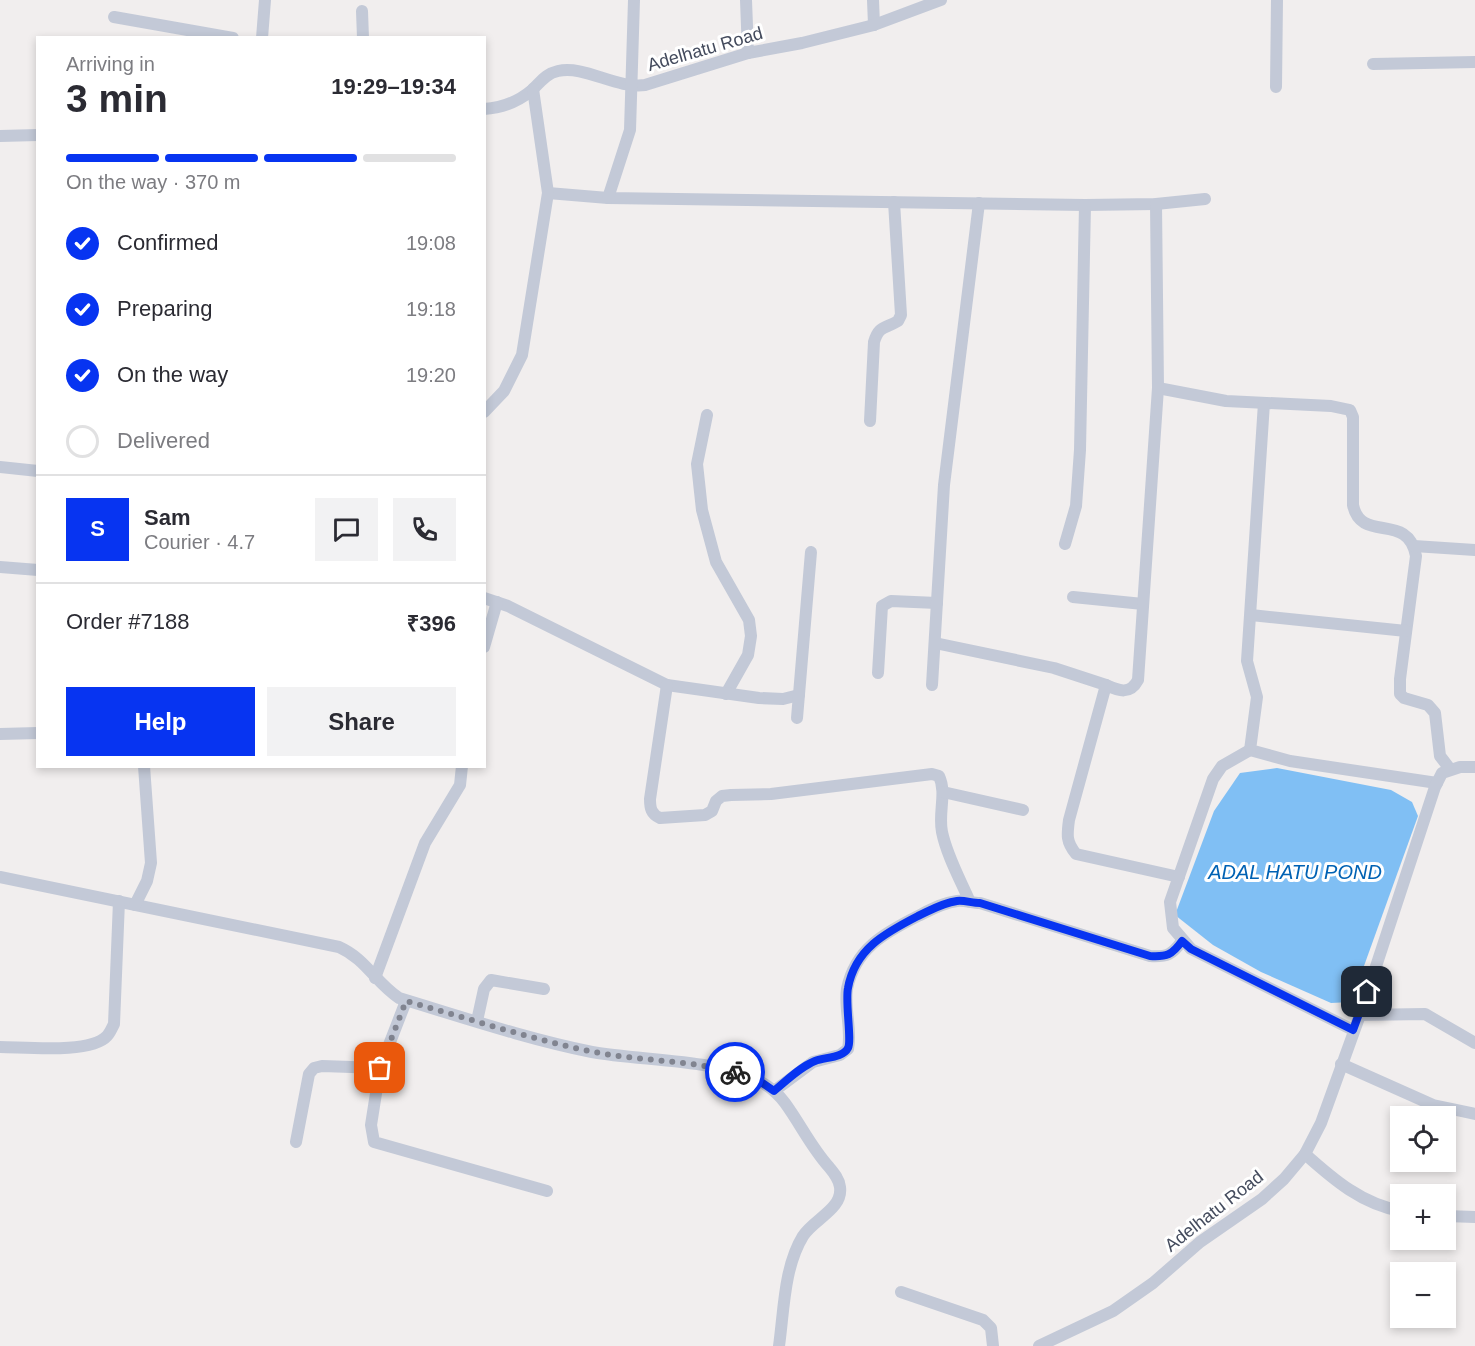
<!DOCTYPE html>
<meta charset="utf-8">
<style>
:root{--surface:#fff;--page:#f2f2f3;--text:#2b2b33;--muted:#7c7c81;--line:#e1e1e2;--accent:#0734f1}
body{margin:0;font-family:Helvetica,sans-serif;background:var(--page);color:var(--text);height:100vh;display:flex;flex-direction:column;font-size:22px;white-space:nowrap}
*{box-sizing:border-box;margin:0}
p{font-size:20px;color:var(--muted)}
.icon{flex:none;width:33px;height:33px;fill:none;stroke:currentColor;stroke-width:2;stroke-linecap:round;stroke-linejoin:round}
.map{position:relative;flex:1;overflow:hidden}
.sheet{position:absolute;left:36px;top:36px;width:450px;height:732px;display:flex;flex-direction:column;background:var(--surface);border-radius:0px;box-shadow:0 3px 9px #0003}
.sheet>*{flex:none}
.controls{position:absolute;left:1390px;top:1106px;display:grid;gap:12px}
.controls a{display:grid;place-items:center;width:66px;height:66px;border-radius:0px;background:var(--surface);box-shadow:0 3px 9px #0003;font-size:30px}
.pin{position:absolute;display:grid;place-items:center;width:51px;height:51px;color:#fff;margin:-26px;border-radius:12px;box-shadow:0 3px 9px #0006}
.courier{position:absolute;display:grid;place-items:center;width:60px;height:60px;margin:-30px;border:4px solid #0734f1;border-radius:50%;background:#fff;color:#222;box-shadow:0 2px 8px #0007}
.overview em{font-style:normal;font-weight:800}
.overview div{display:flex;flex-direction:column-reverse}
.overview{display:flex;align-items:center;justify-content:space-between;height:102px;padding:0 30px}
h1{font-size:39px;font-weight:800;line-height:45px}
.bar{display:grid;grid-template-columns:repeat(4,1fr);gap:9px 6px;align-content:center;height:72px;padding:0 30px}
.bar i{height:8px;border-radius:4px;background:var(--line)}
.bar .current{background:var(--accent)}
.bar p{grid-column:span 4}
.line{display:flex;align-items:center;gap:15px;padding:0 30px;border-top:2px solid var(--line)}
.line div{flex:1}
.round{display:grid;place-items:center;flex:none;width:63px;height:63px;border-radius:0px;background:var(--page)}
ol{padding:0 30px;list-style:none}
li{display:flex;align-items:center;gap:18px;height:66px}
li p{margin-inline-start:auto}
li .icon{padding:6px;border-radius:50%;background:var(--accent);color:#fff;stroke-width:4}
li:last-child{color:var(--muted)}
li i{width:33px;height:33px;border:3px solid var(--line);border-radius:50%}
.cta{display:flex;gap:12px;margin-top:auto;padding:12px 30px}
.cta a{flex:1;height:69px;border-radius:0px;background:var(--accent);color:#fff;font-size:24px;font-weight:800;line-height:69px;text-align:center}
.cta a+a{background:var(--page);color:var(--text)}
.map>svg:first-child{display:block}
.water{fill:#80bff4}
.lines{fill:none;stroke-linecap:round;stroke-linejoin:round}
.street{stroke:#c3c9d7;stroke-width:12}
.done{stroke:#818490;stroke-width:6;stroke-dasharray:0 10.8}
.route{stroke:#0734f1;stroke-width:8}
.labels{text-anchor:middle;stroke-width:6;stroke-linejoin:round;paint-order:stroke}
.street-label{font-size:18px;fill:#444b5d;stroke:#fff}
.water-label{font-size:20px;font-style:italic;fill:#0062b4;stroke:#fff}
</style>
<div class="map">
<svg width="1475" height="1346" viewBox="0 0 1475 1346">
<rect width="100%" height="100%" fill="#f1eeee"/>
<path class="water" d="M1277 768 1391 790 1412 802 1418 816 1351 1002 1331 1003 1261 972 1213 945 1175 915 1214 811 1240 773Z"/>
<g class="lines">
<g class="street">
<path d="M746 0 748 53"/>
<path d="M873 0 874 25"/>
<path d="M362 11 363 38"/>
<path d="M114 17 233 38"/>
<path d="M262 38 265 0"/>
<path d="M1373 64 1475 62"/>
<path d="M1276 87 1277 0"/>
<path d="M484 109C502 108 519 101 532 90 541 82 545 74 558 71 585 65 616 89 645 85L748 53 802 43 874 25 941 0"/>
<path d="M0 136 38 135"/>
<path d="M548 193 608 198 1085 205 1156 204 1205 199"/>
<path d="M608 198 630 130 634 0"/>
<path d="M1158 388 1226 401 1331 406 1350 410 1353 417V505C1361 544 1408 511 1416 556L1400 679V694L1404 698 1428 705 1435 713 1440 756 1450 769"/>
<path d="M1264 403 1247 661 1257 697 1250 750 1290 761 1437 783"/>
<path d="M484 412 504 391 522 355 548 193 533 89"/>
<path d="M707 415 697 464 702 510 716 562 749 620 751 636 748 655 726 694"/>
<path d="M870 421 874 342C879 325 885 329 898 321L901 315 894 202"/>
<path d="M0 467 38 471"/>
<path d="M1065 544 1076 506 1080 450 1085 205"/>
<path d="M1414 546 1475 550"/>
<path d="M0 567 38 570"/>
<path d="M1073 597 1143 604"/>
<path d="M484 598 508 606 667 685 759 698 783 699 799 695"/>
<path d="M1251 615 1406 631"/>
<path d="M935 643 1054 668 1106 685 1069 820C1067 835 1066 842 1076 854L1179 877"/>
<path d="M484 647 497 602"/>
<path d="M878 673 882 606 891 601 937 603"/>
<path d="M667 685 650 799C650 808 651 814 660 818L705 815 712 811 716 801 722 796 731 795 771 794 932 774 939 776C947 793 938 813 942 832 947 856 960 879 970 902"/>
<path d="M932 685 944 485 979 203"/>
<path d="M1106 685C1119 691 1130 695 1138 680L1158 388 1156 204"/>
<path d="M797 718 811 552"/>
<path d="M0 734 38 733"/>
<path d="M1250 750 1222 766 1213 779 1170 902 1173 928 1191 949 1353 1030"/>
<path d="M943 792 1023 810"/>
<path d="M0 877 339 947C366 959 375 982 399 998 462 1017 527 1039 592 1052 642 1061 719 1059 761 1082 770 1087 779 1095 785 1103 801 1125 811 1147 829 1167 834 1173 839 1179 840 1187 843 1209 814 1219 803 1236 784 1267 784 1310 779 1346"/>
<path d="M135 905 147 881 151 863 144 766"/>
<path d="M375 978 425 843 460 785 462 766"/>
<path d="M1360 1015 1425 1014 1475 1043"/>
<path d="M477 1021 484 989 491 980 544 989"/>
<path d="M0 1047C24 1047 91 1054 107 1036 110 1033 112 1028 114 1024L119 901"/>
<path d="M1341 1064 1433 1105 1475 1114"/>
<path d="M380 1068 371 1125 374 1142 547 1191"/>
<path d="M774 1091 813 1062 840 1055 848 1049C852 1029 844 1009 847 989 855 949 884 933 918 916 930 910 942 903 957 901 964 900 972 903 980 903L1150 956C1167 957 1172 955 1182 941"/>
<path d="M296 1142 309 1074 314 1068 322 1066 380 1068 406 1001"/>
<path d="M1305 1154C1334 1180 1362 1204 1401 1211"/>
<path d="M1446 1216 1475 1217"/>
<path d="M901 1292 983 1320 991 1328 993 1346"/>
<path d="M1039 1346 1113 1311 1153 1283 1200 1242 1262 1199 1284 1179 1305 1154 1321 1123 1360 1015 1435 787 1442 773 1460 767H1475"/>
</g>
</g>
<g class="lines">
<path class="done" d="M380 1068 406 1001C467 1018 527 1038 589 1051 637 1061 687 1060 735 1072"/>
<path class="route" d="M735 1072 761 1082 774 1091C786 1081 800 1067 815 1061 825 1057 843 1058 848 1048 852 1041 845 1002 848 988 855 949 885 933 918 916 931 910 942 903 957 901 964 900 972 903 980 903L1150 956C1167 957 1172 955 1182 941L1191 949 1353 1030 1367 992"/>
</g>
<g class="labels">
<g class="street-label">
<text transform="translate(705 49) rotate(-16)" y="6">Adelhatu Road</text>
<text transform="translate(1214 1211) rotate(-38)" y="6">Adelhatu Road</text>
</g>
<g class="water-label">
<text x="1295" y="879">ADAL HATU POND</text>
</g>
</g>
</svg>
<div class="controls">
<a><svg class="icon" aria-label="locate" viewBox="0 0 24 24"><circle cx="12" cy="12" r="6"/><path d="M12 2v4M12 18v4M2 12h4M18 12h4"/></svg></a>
<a>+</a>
<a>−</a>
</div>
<div class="pin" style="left:380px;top:1068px;background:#ea580c"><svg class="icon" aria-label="bag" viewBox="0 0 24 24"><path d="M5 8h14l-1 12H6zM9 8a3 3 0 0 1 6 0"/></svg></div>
<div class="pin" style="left:1367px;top:992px;background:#1f2937"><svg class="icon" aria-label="home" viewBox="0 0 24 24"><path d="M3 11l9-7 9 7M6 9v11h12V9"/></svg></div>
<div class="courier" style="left:735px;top:1072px"><svg class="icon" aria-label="bike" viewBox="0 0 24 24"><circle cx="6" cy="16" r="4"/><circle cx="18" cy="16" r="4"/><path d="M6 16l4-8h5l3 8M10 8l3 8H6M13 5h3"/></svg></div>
<section class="sheet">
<div class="overview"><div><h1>3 min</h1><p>Arriving in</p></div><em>19:29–19:34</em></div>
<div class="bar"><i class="current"></i><i class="current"></i><i class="current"></i><i></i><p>On the way · 370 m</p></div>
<ol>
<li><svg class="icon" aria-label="check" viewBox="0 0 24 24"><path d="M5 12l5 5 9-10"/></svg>Confirmed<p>19:08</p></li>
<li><svg class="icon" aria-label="check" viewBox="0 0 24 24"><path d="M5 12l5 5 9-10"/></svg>Preparing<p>19:18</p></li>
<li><svg class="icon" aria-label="check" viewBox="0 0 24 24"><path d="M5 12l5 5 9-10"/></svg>On the way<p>19:20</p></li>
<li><i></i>Delivered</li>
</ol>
<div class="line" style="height:108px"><b class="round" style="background:var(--accent);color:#fff">S</b><div><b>Sam</b><p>Courier · 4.7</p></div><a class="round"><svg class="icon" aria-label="chat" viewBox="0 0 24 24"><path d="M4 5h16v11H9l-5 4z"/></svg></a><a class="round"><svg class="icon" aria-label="phone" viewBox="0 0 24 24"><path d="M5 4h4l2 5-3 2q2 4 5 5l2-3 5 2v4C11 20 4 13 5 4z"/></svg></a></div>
<div class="line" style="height:78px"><div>Order #7188</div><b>₹396</b></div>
<div class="cta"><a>Help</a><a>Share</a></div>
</section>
</div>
